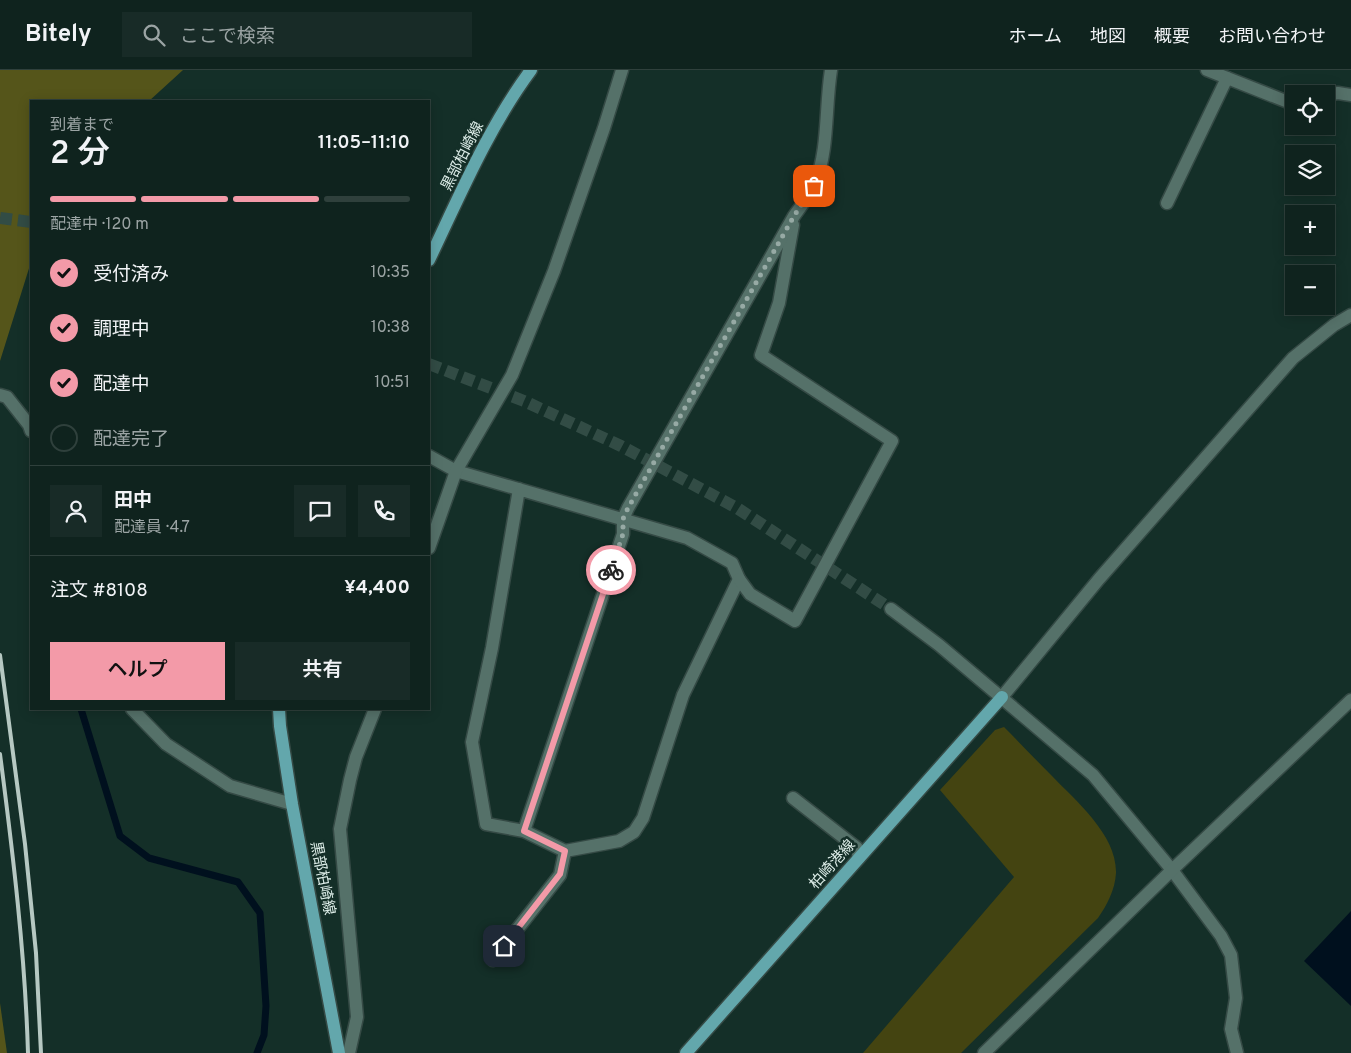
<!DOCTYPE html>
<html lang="ja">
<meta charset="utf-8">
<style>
:root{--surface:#0f231e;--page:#182b27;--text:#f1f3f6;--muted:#9ba4a4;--line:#2f403c;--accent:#f39aa8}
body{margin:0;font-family:Overpass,"Noto Sans JP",sans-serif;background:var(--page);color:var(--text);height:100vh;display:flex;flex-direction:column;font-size:19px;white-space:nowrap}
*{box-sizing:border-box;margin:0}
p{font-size:16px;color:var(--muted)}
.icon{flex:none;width:28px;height:28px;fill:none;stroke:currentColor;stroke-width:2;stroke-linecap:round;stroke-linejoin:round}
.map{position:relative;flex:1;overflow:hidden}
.drawer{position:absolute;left:30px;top:30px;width:400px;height:610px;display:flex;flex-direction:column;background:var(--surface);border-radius:0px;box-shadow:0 2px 12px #0003,0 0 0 1px var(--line)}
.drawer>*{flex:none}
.tools{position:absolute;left:1285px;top:15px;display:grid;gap:10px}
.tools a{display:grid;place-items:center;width:50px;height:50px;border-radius:0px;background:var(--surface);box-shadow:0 2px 12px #0003,0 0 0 1px var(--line);font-size:25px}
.pin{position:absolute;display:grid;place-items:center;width:42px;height:42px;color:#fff;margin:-21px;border-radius:10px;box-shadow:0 2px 8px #0006}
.courier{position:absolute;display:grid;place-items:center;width:50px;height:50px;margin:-25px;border:4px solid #f39aa8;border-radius:50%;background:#fff;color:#222;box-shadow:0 1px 6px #0007}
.headline em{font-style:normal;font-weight:600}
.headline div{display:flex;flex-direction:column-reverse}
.headline{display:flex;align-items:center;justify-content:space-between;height:85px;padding:0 20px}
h1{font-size:32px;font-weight:600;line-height:38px}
.bar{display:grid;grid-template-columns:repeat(4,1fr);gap:8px 5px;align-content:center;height:60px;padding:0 20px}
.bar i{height:6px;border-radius:4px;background:var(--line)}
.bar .on{background:var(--accent)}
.bar p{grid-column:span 4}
.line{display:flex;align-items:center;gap:12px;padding:0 20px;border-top:1px solid var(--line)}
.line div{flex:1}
.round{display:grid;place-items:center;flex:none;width:52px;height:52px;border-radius:0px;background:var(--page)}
ol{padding:0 20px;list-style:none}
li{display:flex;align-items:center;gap:15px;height:55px}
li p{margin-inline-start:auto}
li .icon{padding:5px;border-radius:50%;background:var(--accent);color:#111;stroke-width:4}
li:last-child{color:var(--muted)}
li i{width:28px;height:28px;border:2px solid var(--line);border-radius:50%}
.cta{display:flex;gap:10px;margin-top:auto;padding:10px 20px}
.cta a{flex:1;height:58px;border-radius:0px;background:var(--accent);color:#111;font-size:20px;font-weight:600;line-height:58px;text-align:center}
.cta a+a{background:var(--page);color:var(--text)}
header{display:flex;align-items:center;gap:30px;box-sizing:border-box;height:70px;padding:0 25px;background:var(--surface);border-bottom:1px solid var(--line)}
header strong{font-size:24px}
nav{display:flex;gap:28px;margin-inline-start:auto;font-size:18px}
.search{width:350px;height:45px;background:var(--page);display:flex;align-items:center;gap:12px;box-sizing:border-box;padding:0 18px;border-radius:0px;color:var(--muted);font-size:19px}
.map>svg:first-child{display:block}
.green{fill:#441}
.forest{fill:#55551a}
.water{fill:#00101e}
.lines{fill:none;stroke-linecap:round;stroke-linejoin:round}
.stream{stroke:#00101e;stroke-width:7}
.minor-tunnel{stroke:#324c45;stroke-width:12;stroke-dasharray:12 6;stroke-linecap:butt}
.minor-casing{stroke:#354a45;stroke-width:15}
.major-casing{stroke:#354a45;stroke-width:15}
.minor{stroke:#557169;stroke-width:12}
.major{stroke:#63a7ac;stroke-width:12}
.rail{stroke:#b6c8c2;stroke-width:4}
.done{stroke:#97aaa5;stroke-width:5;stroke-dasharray:0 9}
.route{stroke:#f39aa8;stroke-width:6}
.labels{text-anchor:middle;stroke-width:5;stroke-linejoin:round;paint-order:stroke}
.street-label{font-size:15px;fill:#ddede8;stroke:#142f28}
</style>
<header>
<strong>Bitely</strong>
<div class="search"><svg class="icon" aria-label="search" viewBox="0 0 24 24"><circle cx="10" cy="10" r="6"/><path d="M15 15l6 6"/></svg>ここで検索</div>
<nav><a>ホーム</a><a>地図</a><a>概要</a><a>お問い合わせ</a></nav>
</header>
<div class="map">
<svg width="1351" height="983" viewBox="0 0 1351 983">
<rect width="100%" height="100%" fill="#142f28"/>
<path class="green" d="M1004 657C1020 673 1036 690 1052 706 1076 731 1117 765 1116 803 1115 820 1107 835 1098 848L961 983H863L1014 807 940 720 995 660Z"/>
<g class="forest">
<path d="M0 0H183L149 31H31V192L0 291Z"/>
<path d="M0 933 7 983H0Z"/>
</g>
<path class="water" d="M1351 841V936L1304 891Z"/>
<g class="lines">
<path class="stream" d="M81 639 120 766 149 788 238 812 260 843 266 936 264 965 257 983"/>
<g class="minor-tunnel">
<path d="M0 148 31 152"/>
<path d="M429 294 524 331 621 376 737 438 891 539"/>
</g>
<defs>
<g id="minor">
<path d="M1207 0 1288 32 1294 31"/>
<path d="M1326 25 1338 23 1351 25"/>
<path d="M1167 133 1227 8"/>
<path d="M0 325 7 327 29 355 31 361"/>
<path d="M429 386 456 401 687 468 732 493 739 509 683 625 643 748 634 762 619 771 565 781 524 761 486 754 472 672 492 578 519 419"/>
<path d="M429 478 456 401 512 305 554 201 604 58 622 0"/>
<path d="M739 509 750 524 795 551 892 371 761 285 779 233 793 155"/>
<path d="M891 539 939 575 1093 705 1172 800 1221 866 1231 885 1236 928 1231 959 1237 983"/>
<path d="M1002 627 1099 509 1293 288 1334 255 1351 245"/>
<path d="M132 639 166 674 230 716 292 734"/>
<path d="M793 728 857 778 859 788"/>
<path d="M524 761 623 464V449L628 438 794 146C801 136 810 125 815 114 829 79 825 37 831 0"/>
<path d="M493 890 560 805 565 781"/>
<path d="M349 983 357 947 340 759 350 710 356 687 375 639"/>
<path d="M984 983 1172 800 1351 630"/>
</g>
<g id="major">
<path d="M429 190C460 125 488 58 531 0"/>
<path d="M279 639 280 656 292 734 339 983"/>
<path d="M686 983 1002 627"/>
</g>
</defs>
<use href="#minor" class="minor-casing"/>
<use href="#major" class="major-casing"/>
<use href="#minor" class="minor"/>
<use href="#major" class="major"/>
<g class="rail">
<path d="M0 585 25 774 36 883 41 983"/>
<path d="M0 684C13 784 25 883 28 983"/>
</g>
</g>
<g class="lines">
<path class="done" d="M611 500 623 464V449L628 438 794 146 814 116"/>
<path class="route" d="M504 876 560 804 565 781 524 761 611 500"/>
</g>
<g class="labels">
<g class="street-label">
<text transform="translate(462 86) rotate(-63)" y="5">黒部柏崎線</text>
<text transform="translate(832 794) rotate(-48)" y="5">柏崎港線</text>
<text transform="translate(323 808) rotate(79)" y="5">黒部柏崎線</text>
</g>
</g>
</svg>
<div class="tools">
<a><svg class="icon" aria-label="locate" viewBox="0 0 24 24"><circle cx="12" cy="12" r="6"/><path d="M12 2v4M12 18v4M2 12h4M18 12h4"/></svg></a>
<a><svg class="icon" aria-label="layers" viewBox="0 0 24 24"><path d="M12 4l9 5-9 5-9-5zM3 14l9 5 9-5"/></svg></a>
<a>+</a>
<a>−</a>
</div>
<div class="pin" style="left:814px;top:116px;background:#ea580c"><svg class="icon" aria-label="bag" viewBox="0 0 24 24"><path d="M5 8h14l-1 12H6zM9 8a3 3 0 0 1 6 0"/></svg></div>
<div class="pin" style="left:504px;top:876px;background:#1f2937"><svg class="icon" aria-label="home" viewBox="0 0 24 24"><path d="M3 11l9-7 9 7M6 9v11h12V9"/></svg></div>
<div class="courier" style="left:611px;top:500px"><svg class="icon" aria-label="bike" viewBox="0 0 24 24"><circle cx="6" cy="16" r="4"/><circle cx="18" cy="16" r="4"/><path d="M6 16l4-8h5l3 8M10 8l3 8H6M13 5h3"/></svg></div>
<section class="drawer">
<div class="headline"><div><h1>2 分</h1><p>到着まで</p></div><em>11:05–11:10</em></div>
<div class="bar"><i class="on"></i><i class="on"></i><i class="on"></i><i></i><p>配達中 · 120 m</p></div>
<ol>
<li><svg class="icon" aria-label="check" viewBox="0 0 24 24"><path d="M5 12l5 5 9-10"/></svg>受付済み<p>10:35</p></li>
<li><svg class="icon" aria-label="check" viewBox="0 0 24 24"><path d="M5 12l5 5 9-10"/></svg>調理中<p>10:38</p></li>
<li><svg class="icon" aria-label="check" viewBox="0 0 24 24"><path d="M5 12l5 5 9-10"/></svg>配達中<p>10:51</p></li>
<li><i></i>配達完了</li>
</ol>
<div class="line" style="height:90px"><a class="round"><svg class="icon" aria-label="person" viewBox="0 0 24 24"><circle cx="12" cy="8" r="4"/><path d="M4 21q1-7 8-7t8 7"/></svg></a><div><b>田中</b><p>配達員 · 4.7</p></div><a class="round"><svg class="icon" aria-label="chat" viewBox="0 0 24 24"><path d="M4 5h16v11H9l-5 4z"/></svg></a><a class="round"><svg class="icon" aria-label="phone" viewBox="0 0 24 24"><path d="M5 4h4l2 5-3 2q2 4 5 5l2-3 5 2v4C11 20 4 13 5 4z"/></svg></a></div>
<div class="line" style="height:65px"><div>注文 #8108</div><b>¥4,400</b></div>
<div class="cta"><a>ヘルプ</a><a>共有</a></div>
</section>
</div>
